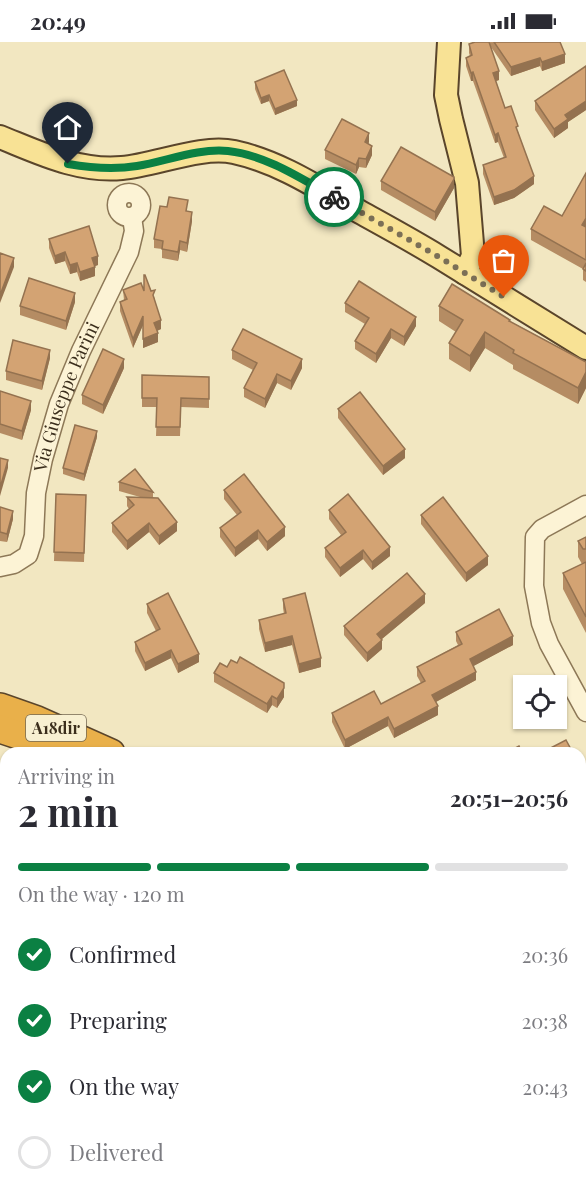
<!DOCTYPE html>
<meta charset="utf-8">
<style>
:root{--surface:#fff;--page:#f7f7f7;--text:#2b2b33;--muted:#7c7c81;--line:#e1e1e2;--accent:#0b8043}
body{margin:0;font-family:"Playfair Display",serif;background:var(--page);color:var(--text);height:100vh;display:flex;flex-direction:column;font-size:22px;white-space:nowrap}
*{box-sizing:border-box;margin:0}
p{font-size:20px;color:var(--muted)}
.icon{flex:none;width:33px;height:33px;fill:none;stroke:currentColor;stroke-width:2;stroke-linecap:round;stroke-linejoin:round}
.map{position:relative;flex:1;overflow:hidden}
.panel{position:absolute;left:0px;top:705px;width:586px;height:450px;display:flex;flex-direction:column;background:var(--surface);border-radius:18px 18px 0 0;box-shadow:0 2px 4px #0004}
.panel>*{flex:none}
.controls{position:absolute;left:513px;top:633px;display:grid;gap:12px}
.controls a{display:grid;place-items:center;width:54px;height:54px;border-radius:0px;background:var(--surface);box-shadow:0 2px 4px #0004;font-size:30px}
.pin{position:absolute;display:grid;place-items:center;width:51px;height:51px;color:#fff;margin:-62px -26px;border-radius:50% 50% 50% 0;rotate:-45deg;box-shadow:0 0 6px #0007}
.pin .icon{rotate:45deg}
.courier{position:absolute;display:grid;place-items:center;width:60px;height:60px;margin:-30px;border:4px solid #0b8043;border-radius:50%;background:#fff;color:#222;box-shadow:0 2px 8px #0007}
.overview em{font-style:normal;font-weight:700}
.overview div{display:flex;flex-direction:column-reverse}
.overview{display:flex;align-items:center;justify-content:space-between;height:102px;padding:0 18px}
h1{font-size:39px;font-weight:700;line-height:45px}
.bar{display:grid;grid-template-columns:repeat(4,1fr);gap:9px 6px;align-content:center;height:72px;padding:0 18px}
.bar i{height:8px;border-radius:4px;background:var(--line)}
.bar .on{background:var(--accent)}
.bar p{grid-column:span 4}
ol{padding:0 18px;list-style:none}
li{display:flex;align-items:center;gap:18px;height:66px}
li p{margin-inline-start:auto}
li .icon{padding:6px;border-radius:50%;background:var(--accent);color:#fff;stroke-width:4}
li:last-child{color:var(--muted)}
li i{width:33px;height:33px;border:3px solid var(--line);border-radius:50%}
.status{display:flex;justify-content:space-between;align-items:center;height:42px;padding:0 30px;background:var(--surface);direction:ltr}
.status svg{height:16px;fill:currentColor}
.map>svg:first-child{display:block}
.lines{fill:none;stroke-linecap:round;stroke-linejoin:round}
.minor-casing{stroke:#8d7857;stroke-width:21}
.major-casing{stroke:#5a452b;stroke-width:26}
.highway-casing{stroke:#5a452b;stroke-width:30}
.minor{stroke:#fcf3d5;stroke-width:18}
.major{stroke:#f8e295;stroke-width:22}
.highway{stroke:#e9b04a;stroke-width:27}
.wall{fill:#b58c63}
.shaded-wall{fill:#947250}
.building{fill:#d3a373;stroke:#947250;stroke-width:1.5}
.done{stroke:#7b6f56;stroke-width:6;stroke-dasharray:0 10.8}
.route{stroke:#0b8043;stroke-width:8}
.labels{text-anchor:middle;stroke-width:4.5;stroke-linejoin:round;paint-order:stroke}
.shield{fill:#f8f0d1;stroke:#746852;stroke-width:1.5}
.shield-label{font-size:16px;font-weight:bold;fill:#3b2e1c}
.street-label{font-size:18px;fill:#3b2e1c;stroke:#f8f0d1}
</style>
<div class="status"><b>20:49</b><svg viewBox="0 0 49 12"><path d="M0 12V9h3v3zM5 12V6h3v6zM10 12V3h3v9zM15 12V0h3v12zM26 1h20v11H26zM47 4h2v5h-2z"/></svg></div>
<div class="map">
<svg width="586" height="1155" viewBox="0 0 586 1155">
<rect width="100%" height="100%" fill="#f2e7c1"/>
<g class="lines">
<defs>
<g id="minor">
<circle cx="129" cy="163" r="12"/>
<path d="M586 463 542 487 535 495 534 544 541 581 549 602 586 670"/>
<path id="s1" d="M0 525 14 522 28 513 34 494 36 451 43 417 59 362 81 309 129 210 134 189 132 175"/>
<path d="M35 1155 36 1149"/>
</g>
<g id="major">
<path d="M449 0 446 53 451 77 467 141 473 214 465 231"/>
<path d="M0 95C40 111 78 130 122 126 156 123 201 103 234 110 280 120 320 147 360 170 387 185 413 199 439 215 488 245 537 276 586 306"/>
</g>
<g id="highway">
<path d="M0 665 37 678 111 711"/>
<path d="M0 687 33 698 62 711"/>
<path d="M580 997 586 1001"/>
<path d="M580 1021 586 1025"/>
</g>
</defs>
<use href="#minor" class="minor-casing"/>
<use href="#major" class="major-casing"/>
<use href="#highway" class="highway-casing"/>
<use href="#minor" class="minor"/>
<use href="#major" class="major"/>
<use href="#highway" class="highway"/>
</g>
<g class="wall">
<path d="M475 0H560L565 21 542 29 540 24 511 34 491 5 499 38 496 39 505 66 518 90 534 142 514 156 494 163 483 132V123L504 116 498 100 495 101 473 39H471L466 24V16L470 14 469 11V2Z"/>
<path d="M586 24V68L568 80V86L554 96 535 68V59Z"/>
<path d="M255 40 297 64 275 73 269 59 261 62 255 47Z"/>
<path d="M369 100 368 102 372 113 366 126 359 125 356 132 325 117V108Z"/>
<path d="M586 131V240L583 238V227L531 198V187L562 174Z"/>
<path d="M381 139 454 146 435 179 381 148Z"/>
<path d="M188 169 192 179 187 210 180 208 178 219 162 216V207L154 206V197Z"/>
<path d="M49 197 98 223 95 224V234L80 239 77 230 70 232 65 219 55 222 49 206Z"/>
<path d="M123 248 151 249 155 257 154 258 161 287 157 289 158 300 143 306V283L133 306 120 269V260L124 258Z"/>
<path d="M75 260 66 288 20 273V264Z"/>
<path d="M345 261 416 284 404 304 391 296 376 321 355 307V299L365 282 345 270Z"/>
<path d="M439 264 510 279 586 320V346L578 362 513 327V323L485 306 470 330 449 317V301L456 290 439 279Z"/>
<path d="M232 308 302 326 291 348 277 341 265 366 244 355V346L253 328 232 317Z"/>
<path d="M50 316 42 348 6 338V329Z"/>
<path d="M124 326 103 372 82 362V353Z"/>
<path d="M142 333 209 335V366L181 365 180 394H156L157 365H142Z"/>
<path d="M0 349 31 368 22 398 0 391Z"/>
<path d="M338 367 405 416 383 433 338 376Z"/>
<path d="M97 395 84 439 63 432V426Z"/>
<path d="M119 440 153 450V455L177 489 159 503 149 490 127 508 112 490V481L129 467 127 464V455H140L119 449Z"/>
<path d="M224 448 285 494 267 509 258 497 235 515 220 495V486L237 473 224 457Z"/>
<path d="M56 452 86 453 84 520 54 519Z"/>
<path d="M0 465 13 477 7 500 0 499Z"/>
<path d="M329 468 390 514 372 528 363 517 340 535 325 515V506L341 493 329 477Z"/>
<path d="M421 473 488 523 466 540 421 482Z"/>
<path d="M586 495V591L563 547V531L582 522 578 515V499Z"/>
<path d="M283 557 321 625 299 631 292 603 265 610 259 587V578L284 572 283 566Z"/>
<path d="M425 561 382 597V607L367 620 344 593V584Z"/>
<path d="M147 562 199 620 178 631 171 616 145 629 135 609V600L156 589 147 571Z"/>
<path d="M456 590 513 603 473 624 476 638 436 660 438 673 394 696 388 684 345 707 332 680V671L381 662 421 641 417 634V625L458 603 456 599Z"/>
<path d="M214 631 284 655 277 666 272 663 267 671 214 640Z"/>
<path d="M586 804 585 866 580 858V807Z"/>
<path d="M0 852H6V888L0 885Z"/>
<path d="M0 1123 6 1125V1145L3 1154 0 1153Z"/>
<path d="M92 1149H133L139 1155H92Z"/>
</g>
<g class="shaded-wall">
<path d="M565 12V21L542 29V20Z"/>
<path d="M540 16V24L511 34V25Z"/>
<path d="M499 29V38L493 40V31Z"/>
<path d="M473 30V39H471V31Z"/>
<path d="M269 53V59L261 62V56Z"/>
<path d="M297 58V64L275 73V67Z"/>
<path d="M586 59V68L568 80V86L554 96V87L565 73Z"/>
<path d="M369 91V100L365 109V100Z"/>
<path d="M498 91V100L495 101V93Z"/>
<path d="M372 104V113L366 126V117Z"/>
<path d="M359 116V125L356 132V123Z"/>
<path d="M534 134V142L514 156 494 163V155Z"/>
<path d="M454 137V146L435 179V170Z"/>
<path d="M192 170V179L187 210V201Z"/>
<path d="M586 176V187L582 183Z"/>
<path d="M180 199V208L178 219V210Z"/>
<path d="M65 210V219L55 222V214Z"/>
<path d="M98 214V223L92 225V216Z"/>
<path d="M14 216V225L0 261V253Z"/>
<path d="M77 221V230L70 232V223Z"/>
<path d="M95 225V234L80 239V230Z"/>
<path d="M75 251V260L66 288V279Z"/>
<path d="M143 274V283L133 306V297Z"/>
<path d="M416 275V284L404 304V295Z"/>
<path d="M161 278V287L154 290V281Z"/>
<path d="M391 287V296L376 321V312Z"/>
<path d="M485 290V306L470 330V314Z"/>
<path d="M158 291V300L143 306V297Z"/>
<path d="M50 308V316L42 348V339Z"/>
<path d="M124 317V326L103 372V363Z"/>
<path d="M302 317V326L291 348V339Z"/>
<path d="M586 330V346L578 362V346Z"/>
<path d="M277 332V341L265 366V357Z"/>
<path d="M31 359V368L22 398V389Z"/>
<path d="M97 389V395L84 439V432Z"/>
<path d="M405 407V416L383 433V424Z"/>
<path d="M8 418V426L0 454V446Z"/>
<path d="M13 469V477L7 500V492Z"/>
<path d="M177 480V489L159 503V494Z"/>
<path d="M149 481V490L127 508V499Z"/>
<path d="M285 485V494L267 509V500Z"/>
<path d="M258 488V497L235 515V506Z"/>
<path d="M390 505V514L372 528V520Z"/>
<path d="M363 508V517L340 535V526Z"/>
<path d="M488 514V523L466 540V531Z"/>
<path d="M425 552V561L377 601V592Z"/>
<path d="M292 594V603L265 610V601Z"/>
<path d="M513 594V603L470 626V617Z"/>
<path d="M382 598V607L367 620V611Z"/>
<path d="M171 608V616L145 629V621Z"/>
<path d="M199 612V620L178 631V622Z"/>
<path d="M321 616V625L299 631V622Z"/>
<path d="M476 630V638L432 662V653Z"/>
<path d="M284 646V655L277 666V657Z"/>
<path d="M272 654V663L267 671V662Z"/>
<path d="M438 664V673L394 696V687Z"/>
<path d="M388 675V684L345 707V698Z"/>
<path d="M6 986V995L0 1006V997Z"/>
<path d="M6 1139V1145L3 1154V1148Z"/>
<path d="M233 1149H240L236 1155H228Z"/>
</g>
<g class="building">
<path d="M475 0H489L499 29 493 31 505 66 511 64 518 84 516 85 534 134 514 148 494 155 483 123 506 115 498 91 495 93 473 30 471 31 466 16 472 13 469 2Z"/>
<path d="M494 0H560L565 12 542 20 540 16 511 25Z"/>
<path d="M586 24V59L565 73 568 77 554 87 535 59Z"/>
<path d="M284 28 297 58 275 67 269 53 261 56 255 40Z"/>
<path d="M342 77 369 91 365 100 372 104 366 117 359 116 356 123 325 108Z"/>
<path d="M401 105 454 135V137L435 170 381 139Z"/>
<path d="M586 131V176L582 183 586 185V218L531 187 544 164 562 174Z"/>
<path d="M169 155 188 158 186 169 192 170 187 201 180 199 178 210 162 207 163 199 154 197 160 164 167 165Z"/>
<path d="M89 184 98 214 92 216 95 225 80 230 77 221 70 223 65 210 55 214 49 197Z"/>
<path d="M0 211 14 216 0 253Z"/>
<path d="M586 221V229L583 227Z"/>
<path d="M144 233H145L151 249 155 248 153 253 161 278 154 281 158 291 143 297V274L133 297 120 260 127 257 123 248 141 241 144 249Z"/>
<path d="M29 236 75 251 66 279 20 264Z"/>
<path d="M359 239 416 275 404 295 391 287 376 312 355 299 369 276 345 261Z"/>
<path d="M452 242 510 278 509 279 586 320V330L578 346 513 311 514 308 485 290 470 314 449 301 463 278 439 264Z"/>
<path d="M243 287 302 317 291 339 277 332 265 357 244 346 257 321 232 308Z"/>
<path d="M13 298 50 308 42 339 6 329Z"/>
<path d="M103 307 124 317 103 363 82 353Z"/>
<path d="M142 333 209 335V357L181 356 180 385H156L157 356H142Z"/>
<path d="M0 349 31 359 22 389 0 382Z"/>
<path d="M360 350 405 407 383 424 338 367Z"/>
<path d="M75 383 97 389 84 432 63 426Z"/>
<path d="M0 416 8 418 0 446Z"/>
<path d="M135 427 153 450 119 440Z"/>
<path d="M244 432 285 485 267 500 258 488 235 506 220 486 241 470 224 448Z"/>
<path d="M56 452 86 453 84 511 54 510Z"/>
<path d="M348 452 390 505 372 520 363 508 340 526 325 506 346 490 329 468Z"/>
<path d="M127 455 158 456 177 480 159 494 149 481 127 499 112 481 134 463Z"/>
<path d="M443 455 488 514 466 531 421 473Z"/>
<path d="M0 465 13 469 7 492 0 490Z"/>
<path d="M586 495V507H583L578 499Z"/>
<path d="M586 520V575L563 531Z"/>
<path d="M407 531 425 552 377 592 382 598 367 611 344 584Z"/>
<path d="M168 551 199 612 178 622 171 608 145 621 135 600 160 587 147 562Z"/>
<path d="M305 551 321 616 299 622 292 594 265 601 259 578 286 571 283 557Z"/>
<path d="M499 567 513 594 470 617 476 630 432 653 438 664 394 687 388 675 345 698 332 671 374 649 381 662 425 639 417 625 462 602 456 590Z"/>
<path d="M240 615 284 641V646L277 657 272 654 267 662 214 631 220 621 227 625 231 618 237 621Z"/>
<path d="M566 698 573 711H541Z"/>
<path d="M519 704 522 711H506Z"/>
<path d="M586 804V856L585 857 580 849V807Z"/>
<path d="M0 852H6V882L0 879Z"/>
<path d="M0 981 6 985 0 997Z"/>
<path d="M0 1123 6 1125V1139L3 1148 0 1147Z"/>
<path d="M93 1149H133L139 1155H99Z"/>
<path d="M200 1149H233L228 1155H196Z"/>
<path d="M344 1149H345L353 1155H339Z"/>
<path d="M409 1149H440V1155H408Z"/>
<path d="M547 1149H560L569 1155 572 1150 580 1155H543Z"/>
</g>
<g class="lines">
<path class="done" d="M334 155 434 212 504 255"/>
<path class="route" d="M68 122C91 126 113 128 137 124 167 119 198 106 228 109 266 113 302 137 334 155"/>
</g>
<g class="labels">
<rect class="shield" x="26" y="673" width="60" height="26" rx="4.5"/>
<g class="shield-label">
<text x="56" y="692">A18dir</text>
</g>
<g class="street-label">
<text dy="6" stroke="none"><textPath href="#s1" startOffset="195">Via Giuseppe Parini</textPath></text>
</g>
</g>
</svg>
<div class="controls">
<a><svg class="icon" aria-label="locate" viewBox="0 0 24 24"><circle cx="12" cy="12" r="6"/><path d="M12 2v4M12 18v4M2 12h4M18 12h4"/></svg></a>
</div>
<div class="pin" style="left:504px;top:255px;background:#ea580c"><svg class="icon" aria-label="bag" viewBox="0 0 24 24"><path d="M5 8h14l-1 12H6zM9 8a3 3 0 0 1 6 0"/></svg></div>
<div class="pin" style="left:68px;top:122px;background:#1f2937"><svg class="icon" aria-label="home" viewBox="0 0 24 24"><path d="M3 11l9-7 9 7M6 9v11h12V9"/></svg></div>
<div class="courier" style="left:334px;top:155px"><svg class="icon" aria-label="bike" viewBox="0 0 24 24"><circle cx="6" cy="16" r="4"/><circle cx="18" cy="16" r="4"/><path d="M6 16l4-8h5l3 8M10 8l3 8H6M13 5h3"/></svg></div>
<section class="panel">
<div class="overview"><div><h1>2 min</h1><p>Arriving in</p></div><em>20:51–20:56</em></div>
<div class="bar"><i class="on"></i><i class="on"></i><i class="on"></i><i></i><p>On the way · 120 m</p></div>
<ol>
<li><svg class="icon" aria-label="check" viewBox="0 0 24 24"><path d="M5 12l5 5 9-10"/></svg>Confirmed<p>20:36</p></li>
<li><svg class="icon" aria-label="check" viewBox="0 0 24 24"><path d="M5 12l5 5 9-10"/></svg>Preparing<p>20:38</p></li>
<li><svg class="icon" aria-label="check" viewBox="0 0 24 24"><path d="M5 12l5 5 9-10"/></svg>On the way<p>20:43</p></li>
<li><i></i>Delivered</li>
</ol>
</section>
</div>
